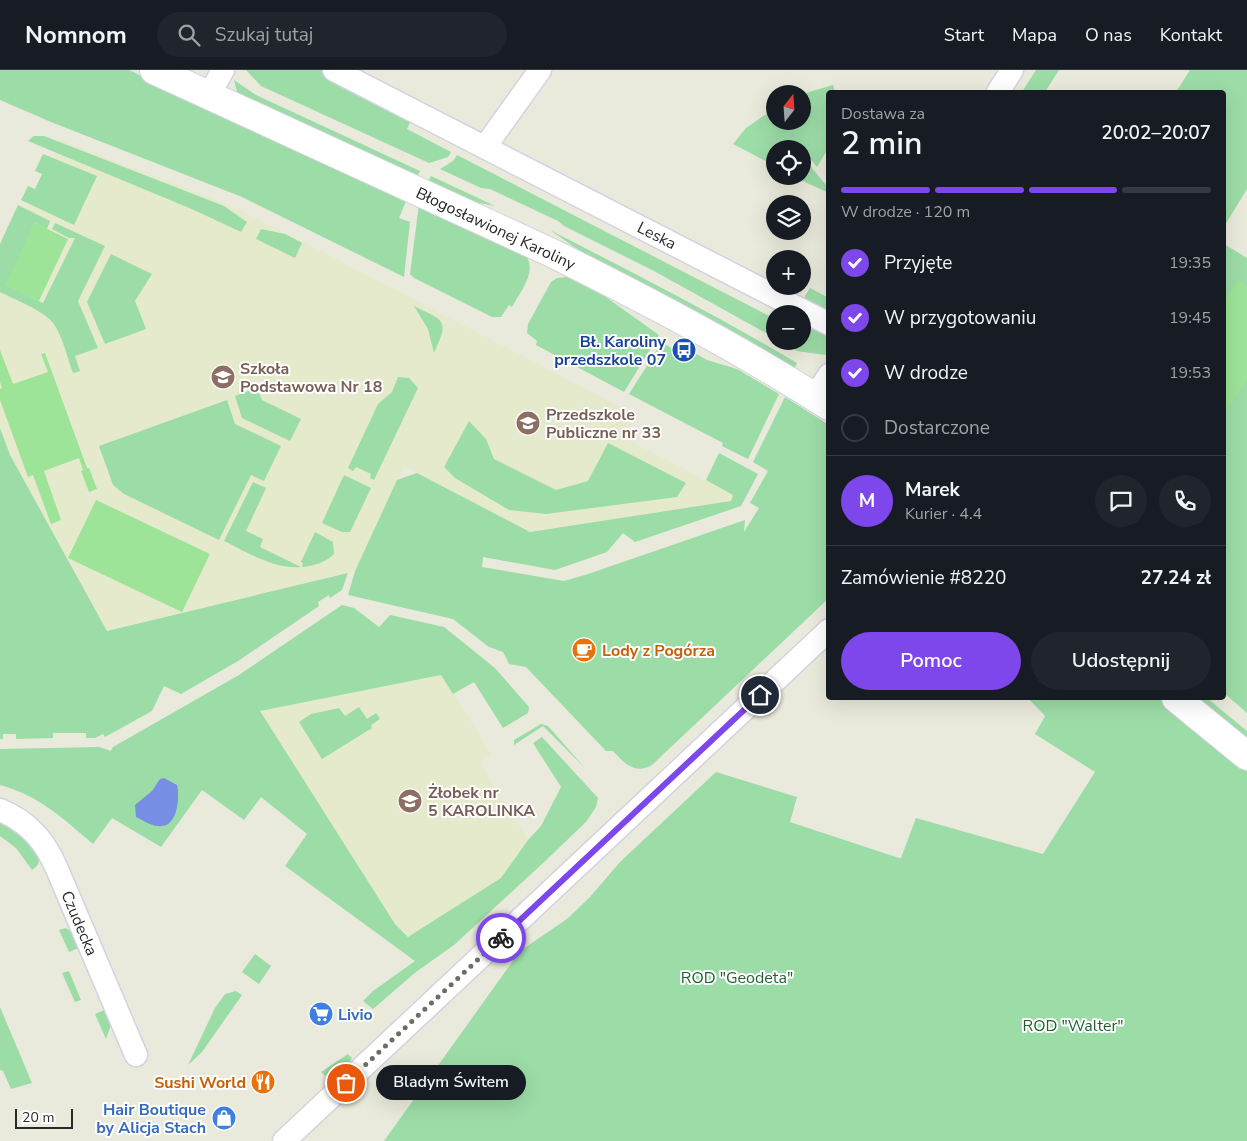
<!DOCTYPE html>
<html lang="pl">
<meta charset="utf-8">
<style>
:root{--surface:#171b24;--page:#20242c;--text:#f1f3f6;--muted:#9ea1a6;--line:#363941;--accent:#7d47eb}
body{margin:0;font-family:"Nunito Sans",sans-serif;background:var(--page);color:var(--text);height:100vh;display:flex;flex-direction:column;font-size:19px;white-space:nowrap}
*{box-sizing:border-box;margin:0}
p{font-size:16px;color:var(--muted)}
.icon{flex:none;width:28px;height:28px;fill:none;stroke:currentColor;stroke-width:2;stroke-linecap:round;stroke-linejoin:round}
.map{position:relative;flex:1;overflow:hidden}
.panel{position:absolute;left:826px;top:20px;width:400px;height:610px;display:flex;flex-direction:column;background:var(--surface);border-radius:5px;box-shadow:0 5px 20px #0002}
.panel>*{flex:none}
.needle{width:32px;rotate:17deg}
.fabs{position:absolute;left:766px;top:15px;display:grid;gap:10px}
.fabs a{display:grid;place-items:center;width:45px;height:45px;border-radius:50%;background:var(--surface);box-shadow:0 5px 20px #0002;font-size:25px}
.scale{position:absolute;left:15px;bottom:12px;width:58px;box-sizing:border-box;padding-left:5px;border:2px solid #292929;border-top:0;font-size:14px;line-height:18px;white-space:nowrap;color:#292929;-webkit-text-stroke:4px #fff;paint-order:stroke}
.pin{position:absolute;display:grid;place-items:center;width:42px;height:42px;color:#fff;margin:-21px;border:2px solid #fff;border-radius:50%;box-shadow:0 1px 5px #0007}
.courier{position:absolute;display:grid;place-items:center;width:50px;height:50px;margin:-25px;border:4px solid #7d47eb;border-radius:50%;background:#fff;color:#222;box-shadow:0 1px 6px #0007}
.bubble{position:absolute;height:35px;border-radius:18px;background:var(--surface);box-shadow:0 5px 20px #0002;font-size:16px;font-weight:600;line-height:35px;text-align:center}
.head em{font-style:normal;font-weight:600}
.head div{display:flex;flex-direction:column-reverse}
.head{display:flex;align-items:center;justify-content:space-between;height:85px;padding:0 15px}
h1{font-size:32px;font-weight:600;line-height:38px}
.bar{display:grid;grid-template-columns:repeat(4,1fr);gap:8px 5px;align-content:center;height:60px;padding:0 15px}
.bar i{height:6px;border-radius:4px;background:var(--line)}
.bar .current{background:var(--accent)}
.bar p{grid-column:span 4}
.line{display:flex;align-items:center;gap:12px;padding:0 15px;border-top:1px solid var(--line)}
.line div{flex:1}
.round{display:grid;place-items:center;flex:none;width:52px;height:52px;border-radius:26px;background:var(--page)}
ol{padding:0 15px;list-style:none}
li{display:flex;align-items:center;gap:15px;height:55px}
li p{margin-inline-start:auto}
li .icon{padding:5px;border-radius:50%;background:var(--accent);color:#fff;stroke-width:4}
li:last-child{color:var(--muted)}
li i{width:28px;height:28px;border:2px solid var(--line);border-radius:50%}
.action{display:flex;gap:10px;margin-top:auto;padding:10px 15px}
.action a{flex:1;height:58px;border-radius:30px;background:var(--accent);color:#fff;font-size:20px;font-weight:600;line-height:58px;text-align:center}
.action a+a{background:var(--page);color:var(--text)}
header{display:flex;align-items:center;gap:30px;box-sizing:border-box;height:70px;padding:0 25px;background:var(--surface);border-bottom:1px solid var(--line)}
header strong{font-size:24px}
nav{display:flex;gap:28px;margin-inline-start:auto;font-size:18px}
.search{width:350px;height:45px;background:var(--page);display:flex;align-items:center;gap:12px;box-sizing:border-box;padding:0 18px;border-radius:28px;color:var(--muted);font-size:19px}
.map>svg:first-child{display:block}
.education{fill:#e5eacc}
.green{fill:#9cdca7}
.pitch{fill:#9de398}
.water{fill:#768ee4}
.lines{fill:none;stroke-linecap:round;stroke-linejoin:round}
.street-casing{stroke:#d6d1e0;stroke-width:25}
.secondary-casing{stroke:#d6d1e0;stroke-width:30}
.street{stroke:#fff;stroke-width:22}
.secondary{stroke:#fff;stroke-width:28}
.done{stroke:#6c6d67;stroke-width:5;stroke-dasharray:0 9}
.route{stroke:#7d47eb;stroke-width:6}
.labels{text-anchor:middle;stroke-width:4;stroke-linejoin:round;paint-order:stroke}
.street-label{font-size:16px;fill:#292929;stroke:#fff}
.transit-label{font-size:16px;font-weight:bold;fill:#164399;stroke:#fff;text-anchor:end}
.education-label{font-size:16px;font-weight:bold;fill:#785e54;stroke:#fff;text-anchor:start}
.food-label{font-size:16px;font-weight:bold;fill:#c56008;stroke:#fff;text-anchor:start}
.park-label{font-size:16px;fill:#1f5f33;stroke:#fff}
.shop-label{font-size:16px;font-weight:bold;fill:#366cbe;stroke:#fff;text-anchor:start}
</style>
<header>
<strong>Nomnom</strong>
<div class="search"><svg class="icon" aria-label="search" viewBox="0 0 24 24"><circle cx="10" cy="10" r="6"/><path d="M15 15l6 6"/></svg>Szukaj tutaj</div>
<nav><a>Start</a><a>Mapa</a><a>O nas</a><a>Kontakt</a></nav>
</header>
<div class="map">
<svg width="1247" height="1071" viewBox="0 0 1247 1071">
<rect width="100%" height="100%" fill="#e9eadb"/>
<g class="education">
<path d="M59 70 224 133 286 163 636 345 624 368 734 425 731 431 530 462 404 396 355 501 107 561 10 385 0 358V197Z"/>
<path d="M442 605 491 684 479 692 528 770 501 808 409 867 395 854 259 641Z"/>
</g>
<g class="green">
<path d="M0 0H129L407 129 399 148 410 152 404 207 242 127 51 52 0 30Z"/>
<path d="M246 0H321L409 45 411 50 407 59 451 82 448 87 429 93 261 16Z"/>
<path d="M1036 0H1059L1045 22H1022Z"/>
<path d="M1190 0H1247V119L1225 155 1224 22H1176Z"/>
<path d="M234 10 256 25 420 101 416 109 242 27 237 22Z"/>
<path d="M833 15 835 22H829V77L817 97 802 79H775V96L733 74 746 58 775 38V51H802V24Z"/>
<path d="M34 66H44L224 136 247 152 241 162 194 140 28 71Z"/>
<path d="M43 84 97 106 74 155 21 130 28 116 35 119 42 104 35 101Z"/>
<path d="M457 85 775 249V268L654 201 564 156 558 151 490 119 481 118 440 99 453 91Z"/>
<path d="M804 88 829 119V123L794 107 802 106Z"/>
<path d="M431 106 495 136 460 129 427 114Z"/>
<path d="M419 134 527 187C536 204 520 222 512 237L509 235 501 247H492L414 208 410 204Z"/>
<path d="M18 135 50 151 47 159 35 153 6 215 43 233 75 168H69L52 159 55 153 105 176 78 231 98 278 75 286 80 301 73 303C67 288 63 266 53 253 43 240 15 230 0 222V174Z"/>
<path d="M261 159 285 164 302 173 295 188 256 169Z"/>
<path d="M550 160C633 203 717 245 797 293L793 302 603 197Z"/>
<path d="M1224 174 1247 188V643L1224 623Z"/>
<path d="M111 184 152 204 135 231 146 259 105 274 87 232Z"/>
<path d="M567 207 603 225 659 265 624 322 536 275 537 271 527 263 528 254 551 212 557 208Z"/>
<path d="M810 218 829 228V237L826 242 806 231 805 226Z"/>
<path d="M414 236C444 251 450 249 434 283L428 259Z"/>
<path d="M803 254 828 267 829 278 825 285 797 281 780 271H802Z"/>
<path d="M662 272 688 289 693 282 707 290 737 299 779 324 748 389 722 376 723 373 629 324Z"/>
<path d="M398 307 409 308 418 318 374 410 370 408 371 404 356 397 353 401 348 398 378 334 392 322Z"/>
<path d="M257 318 262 330 301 349 290 371 242 348 235 326Z"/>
<path d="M785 327 829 355 826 360 829 362V528L652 695C635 705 624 693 613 681H606L526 597 509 594 503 582 489 577 453 549 348 525 355 501 397 410 417 403 530 462 731 431 733 425 706 410 719 383 758 404 741 436 635 472 623 463 607 482 555 500 483 487 482 497 564 511 585 505 745 450 744 462 759 438 750 433 768 401 753 392Z"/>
<path d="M227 330 235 354 281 376 264 411 251 405 219 470 124 424 113 415 99 376Z"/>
<path d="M469 351 486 369 494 389 556 420 588 411 608 373 686 413 677 427 546 444 509 440 455 408 444 397Z"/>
<path d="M0 358 10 385 107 561 348 503 342 520 330 528 329 525 318 532 319 536 238 591 181 624 164 616 152 641 105 667 103 664 95 668H86V663H53V668L16 669V664H3V669H0Z"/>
<path d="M344 405 371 418 350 462H342L322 453Z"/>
<path d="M253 412 266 418 246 461 263 469 260 477 301 497C274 500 247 482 224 471Z"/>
<path d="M315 462 333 472 334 484C327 492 313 496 302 497L303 493 301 492Z"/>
<path d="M342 535 354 538 379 557 390 545 444 557 495 598 529 637 528 643 503 658 474 612 453 624 441 605 260 641 395 854 408 867 501 808 528 770 541 756 561 717 533 673 542 667 598 728 596 737 586 752 541 795 454 875 416 902 373 939 363 931 373 921 415 891 285 796 307 764 261 727 244 750 202 720 161 777 112 748 93 774C64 749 38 725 0 715V679L99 677 111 681 113 677 239 605Z"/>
<path d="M1028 628H1159L1180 647 1247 699V1071H384L520 881 567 849 590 827 620 792 716 702 797 727 790 752 899 788H901L916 748 1043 784 1095 702 1035 664 1045 646Z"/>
<path d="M1192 628H1207L1247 661V674Z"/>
<path d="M359 637 367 649 376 643 380 649 371 655 372 658 322 689 299 652 311 644 339 638 345 646Z"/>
<path d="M541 654 548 656 585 698 543 656 514 675V670Z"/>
<path d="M0 752C13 757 56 787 32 800L16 778 0 766Z"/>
<path d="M65 858 73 862 81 877 69 882 59 860Z"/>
<path d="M255 884 271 896 259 914 242 902Z"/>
<path d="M69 901 81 930 75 932 62 903Z"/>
<path d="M236 921 242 925 202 982 188 995 215 938 225 924Z"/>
<path d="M0 937 32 1013 11 1019 3 1001 0 1000Z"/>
<path d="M107 939 111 955 106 969 95 944Z"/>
<path d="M348 984 352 988 345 999 331 1011 321 1002Z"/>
</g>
<g class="pitch">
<path d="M35 153 68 169 39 231 5 215Z"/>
<path d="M1238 210 1247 216V309L1226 342 1224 341V231Z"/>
<path d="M0 280 13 314 48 302 41 284 45 283 87 398H89L97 419 89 422 81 401 83 400 79 388 44 401 61 450 51 454 33 405 28 407 0 330V319L2 318 0 312Z"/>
<path d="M96 430 210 484 182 542 68 488Z"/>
</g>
<path class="water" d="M164 708 177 715C180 727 178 759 158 756 151 756 143 750 136 747L135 735 152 721 160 709Z"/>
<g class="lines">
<defs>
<g id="street">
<path d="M334 0 829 254"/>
<path d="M998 22 1012 0"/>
<path d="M209 25 223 0"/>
<path d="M485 77 540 0"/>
<path d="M815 327 829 305"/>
<path d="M0 740C29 752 45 771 57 799L136 985"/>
<path d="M284 1071 829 560"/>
</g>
<g id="secondary">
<path d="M154 0 552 183C646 230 740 279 829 336"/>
<path d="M1176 628 1247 686"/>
</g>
</defs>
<use href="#street" class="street-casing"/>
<use href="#secondary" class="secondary-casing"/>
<use href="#street" class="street"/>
<use href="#secondary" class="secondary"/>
</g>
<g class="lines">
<path class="done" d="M346 1013 501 868"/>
<path class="route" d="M501 868 760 625"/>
</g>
<defs>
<symbol id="bus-disc" viewBox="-11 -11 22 22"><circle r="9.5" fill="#1a4fb4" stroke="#fff"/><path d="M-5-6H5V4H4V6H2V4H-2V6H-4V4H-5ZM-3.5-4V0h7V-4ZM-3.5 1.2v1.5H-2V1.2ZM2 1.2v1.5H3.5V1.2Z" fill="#fff"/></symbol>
<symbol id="school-disc" viewBox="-11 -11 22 22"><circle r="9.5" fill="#8d6e63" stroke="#fff"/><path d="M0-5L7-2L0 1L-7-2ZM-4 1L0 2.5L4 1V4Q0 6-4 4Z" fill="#fff"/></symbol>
<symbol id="cafe-disc" viewBox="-11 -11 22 22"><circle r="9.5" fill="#e8710a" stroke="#fff"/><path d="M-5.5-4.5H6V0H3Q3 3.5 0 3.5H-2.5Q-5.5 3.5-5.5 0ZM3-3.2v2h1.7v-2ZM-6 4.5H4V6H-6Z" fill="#fff"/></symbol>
<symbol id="supermarket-disc" viewBox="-11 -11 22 22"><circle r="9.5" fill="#3f7fe0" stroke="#fff"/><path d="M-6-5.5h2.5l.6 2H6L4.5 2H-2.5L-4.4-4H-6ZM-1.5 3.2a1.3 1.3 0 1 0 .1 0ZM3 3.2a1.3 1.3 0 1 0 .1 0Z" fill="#fff"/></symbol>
<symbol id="restaurant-disc" viewBox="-11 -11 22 22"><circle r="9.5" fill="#e8710a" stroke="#fff"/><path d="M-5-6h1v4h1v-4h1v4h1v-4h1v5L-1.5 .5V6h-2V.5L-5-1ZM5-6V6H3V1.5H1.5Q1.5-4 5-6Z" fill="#fff"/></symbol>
<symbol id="shop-disc" viewBox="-11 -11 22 22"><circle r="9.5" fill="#3f7fe0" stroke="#fff"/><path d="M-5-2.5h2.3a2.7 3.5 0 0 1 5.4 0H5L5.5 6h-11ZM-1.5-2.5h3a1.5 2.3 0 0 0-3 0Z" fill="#fff"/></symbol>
</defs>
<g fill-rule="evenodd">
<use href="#bus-disc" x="670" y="266" width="28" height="28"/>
<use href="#school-disc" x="209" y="293" width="28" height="28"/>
<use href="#school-disc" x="514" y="339" width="28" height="28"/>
<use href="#cafe-disc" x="570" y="566" width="28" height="28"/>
<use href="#school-disc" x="396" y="717" width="28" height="28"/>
<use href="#supermarket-disc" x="307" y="930" width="28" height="28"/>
<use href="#restaurant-disc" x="249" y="998" width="28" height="28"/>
<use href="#shop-disc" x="210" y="1034" width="28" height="28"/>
</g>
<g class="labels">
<g class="street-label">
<text transform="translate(496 158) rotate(25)" y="6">Błogosławionej Karoliny</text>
<text transform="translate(657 165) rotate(27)" y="6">Leska</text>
<text transform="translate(80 853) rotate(67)" y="6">Czudecka</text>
</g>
<g class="transit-label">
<text x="666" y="277">Bł. Karoliny<tspan x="666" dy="18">przedszkole 07</tspan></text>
</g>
<g class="education-label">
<text x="240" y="304">Szkoła<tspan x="240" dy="18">Podstawowa Nr 18</tspan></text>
<text x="546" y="350">Przedszkole<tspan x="546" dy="18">Publiczne nr 33</tspan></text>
<text x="428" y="728">Żłobek nr<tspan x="428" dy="18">5 KAROLINKA</tspan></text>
</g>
<g class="food-label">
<text x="602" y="586">Lody z Pogórza</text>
<text x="246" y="1018" text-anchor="end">Sushi World</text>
</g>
<g class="park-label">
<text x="737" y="913">ROD "Geodeta"</text>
<text x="1073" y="961">ROD "Walter"</text>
</g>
<g class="shop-label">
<text x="338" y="950">Livio</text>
<text x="206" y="1045" text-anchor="end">Hair Boutique<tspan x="206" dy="18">by Alicja Stach</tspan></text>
</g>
</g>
</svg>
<div class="fabs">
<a><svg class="needle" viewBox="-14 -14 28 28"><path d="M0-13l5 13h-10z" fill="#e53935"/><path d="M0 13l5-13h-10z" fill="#9ea1a6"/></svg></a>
<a><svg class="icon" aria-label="locate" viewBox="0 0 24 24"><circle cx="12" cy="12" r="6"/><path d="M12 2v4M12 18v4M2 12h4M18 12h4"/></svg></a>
<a><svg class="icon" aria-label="layers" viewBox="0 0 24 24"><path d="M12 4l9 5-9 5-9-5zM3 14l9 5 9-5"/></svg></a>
<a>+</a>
<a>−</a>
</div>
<div class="scale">20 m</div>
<div class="pin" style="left:346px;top:1013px;background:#ea580c"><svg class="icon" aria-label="bag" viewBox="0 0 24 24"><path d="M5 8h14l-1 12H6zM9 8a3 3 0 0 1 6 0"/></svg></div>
<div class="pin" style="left:760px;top:625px;background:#1f2937"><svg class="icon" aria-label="home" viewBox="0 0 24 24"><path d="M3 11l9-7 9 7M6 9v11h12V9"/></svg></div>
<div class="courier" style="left:501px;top:868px"><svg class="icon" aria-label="bike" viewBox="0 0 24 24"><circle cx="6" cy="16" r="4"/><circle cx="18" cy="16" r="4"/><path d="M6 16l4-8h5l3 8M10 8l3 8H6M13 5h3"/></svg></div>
<div class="bubble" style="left:376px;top:995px;width:150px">Bladym Świtem</div>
<section class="panel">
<div class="head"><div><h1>2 min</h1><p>Dostawa za</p></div><em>20:02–20:07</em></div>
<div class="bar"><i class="current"></i><i class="current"></i><i class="current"></i><i></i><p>W drodze · 120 m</p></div>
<ol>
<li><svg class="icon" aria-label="check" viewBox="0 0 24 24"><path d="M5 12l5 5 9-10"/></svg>Przyjęte<p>19:35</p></li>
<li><svg class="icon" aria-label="check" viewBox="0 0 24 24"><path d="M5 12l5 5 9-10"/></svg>W przygotowaniu<p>19:45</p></li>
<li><svg class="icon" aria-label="check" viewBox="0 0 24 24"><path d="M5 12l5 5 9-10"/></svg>W drodze<p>19:53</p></li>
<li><i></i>Dostarczone</li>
</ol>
<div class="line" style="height:90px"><b class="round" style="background:var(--accent);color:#fff">M</b><div><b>Marek</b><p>Kurier · 4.4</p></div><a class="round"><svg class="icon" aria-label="chat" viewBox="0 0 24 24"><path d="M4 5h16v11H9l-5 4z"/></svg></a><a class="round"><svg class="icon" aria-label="phone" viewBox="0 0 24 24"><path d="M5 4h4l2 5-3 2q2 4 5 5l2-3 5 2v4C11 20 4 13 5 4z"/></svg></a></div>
<div class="line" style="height:65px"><div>Zamówienie #8220</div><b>27.24 zł</b></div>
<div class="action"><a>Pomoc</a><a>Udostępnij</a></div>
</section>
</div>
